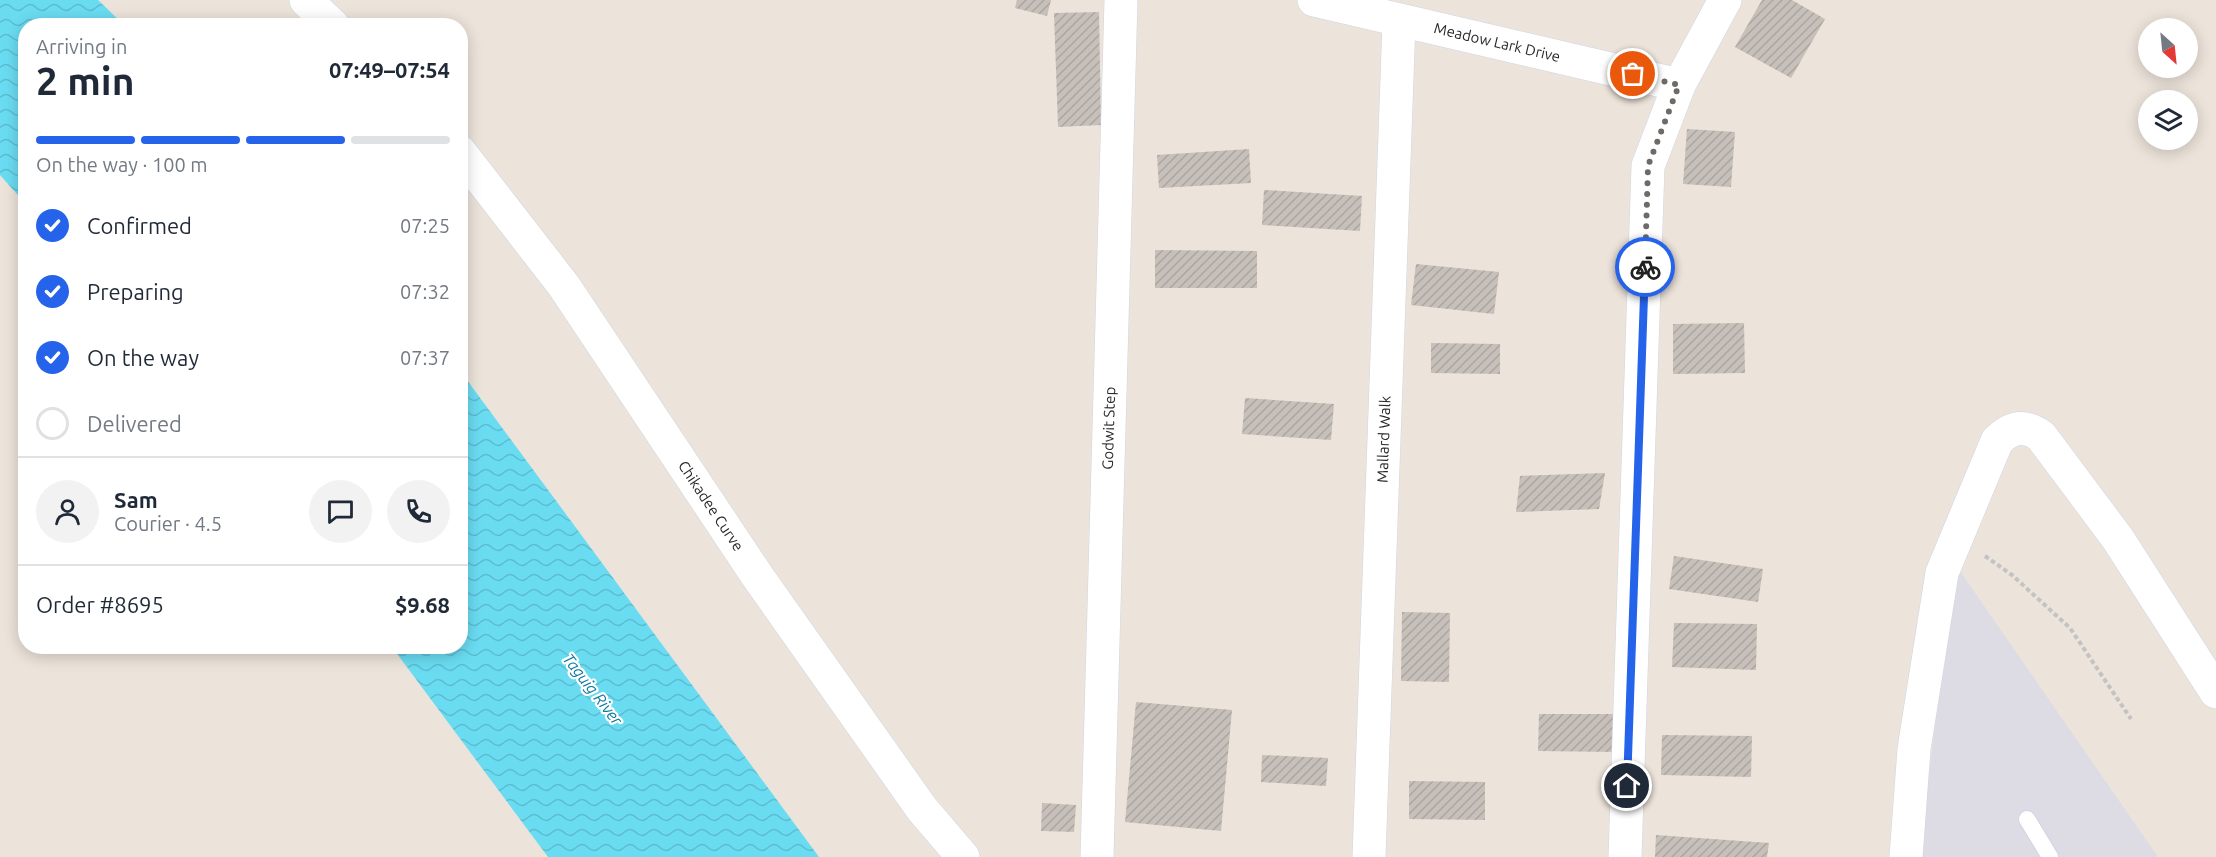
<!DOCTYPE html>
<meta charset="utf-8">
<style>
:root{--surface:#fff;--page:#f2f2f3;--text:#1f2937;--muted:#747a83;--line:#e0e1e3;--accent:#2563eb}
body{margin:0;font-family:Ubuntu,sans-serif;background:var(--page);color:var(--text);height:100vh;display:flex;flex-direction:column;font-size:22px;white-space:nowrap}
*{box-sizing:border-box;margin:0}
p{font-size:20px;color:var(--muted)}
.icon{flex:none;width:33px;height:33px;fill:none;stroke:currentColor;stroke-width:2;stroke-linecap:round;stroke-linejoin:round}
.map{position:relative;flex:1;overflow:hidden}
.details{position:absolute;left:18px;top:18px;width:450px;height:636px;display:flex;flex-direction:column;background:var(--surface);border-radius:24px;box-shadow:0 3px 15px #0003}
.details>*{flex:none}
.needle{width:39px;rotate:153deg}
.fabs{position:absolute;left:2138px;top:18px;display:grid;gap:12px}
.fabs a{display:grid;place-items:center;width:60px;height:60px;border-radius:50%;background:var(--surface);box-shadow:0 3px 15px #0003;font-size:30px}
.pin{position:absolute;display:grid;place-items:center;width:51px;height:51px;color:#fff;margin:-26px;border:3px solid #fff;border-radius:50%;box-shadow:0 2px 6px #0007}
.courier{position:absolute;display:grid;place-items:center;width:60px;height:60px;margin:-30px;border:4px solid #2563eb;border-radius:50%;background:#fff;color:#222;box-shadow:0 2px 8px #0007}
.head em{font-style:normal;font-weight:700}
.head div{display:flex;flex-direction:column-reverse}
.head{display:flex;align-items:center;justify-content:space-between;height:102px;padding:0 18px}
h1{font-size:39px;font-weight:700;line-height:45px}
.bar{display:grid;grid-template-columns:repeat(4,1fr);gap:9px 6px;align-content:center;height:72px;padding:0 18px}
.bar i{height:8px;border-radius:4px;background:var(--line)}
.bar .current{background:var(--accent)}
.bar p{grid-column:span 4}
.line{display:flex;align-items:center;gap:15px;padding:0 18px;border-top:2px solid var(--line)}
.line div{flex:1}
.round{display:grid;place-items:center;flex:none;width:63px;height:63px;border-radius:32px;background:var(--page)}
ol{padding:0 18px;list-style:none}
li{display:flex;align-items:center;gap:18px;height:66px}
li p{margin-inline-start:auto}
li .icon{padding:6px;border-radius:50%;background:var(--accent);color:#fff;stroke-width:4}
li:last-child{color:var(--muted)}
li i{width:33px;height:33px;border:3px solid var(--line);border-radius:50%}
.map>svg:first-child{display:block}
.industrial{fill:#dddbe4}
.water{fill:url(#water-waves)}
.building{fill:url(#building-hatch)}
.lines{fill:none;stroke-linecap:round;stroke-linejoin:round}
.service-casing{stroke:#d0d5e3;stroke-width:18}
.minor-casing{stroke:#d0d5e3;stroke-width:34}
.path{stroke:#c3c3c3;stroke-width:4;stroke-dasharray:4.5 3;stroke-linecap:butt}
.service{stroke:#fff;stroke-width:16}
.minor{stroke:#fff;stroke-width:33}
.done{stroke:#6d6a67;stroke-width:6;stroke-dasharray:0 10.8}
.route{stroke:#2563eb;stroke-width:8}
.labels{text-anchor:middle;stroke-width:4.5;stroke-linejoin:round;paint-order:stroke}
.street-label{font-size:15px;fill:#292929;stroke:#fff}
.water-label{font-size:16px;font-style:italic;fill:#0a7a9d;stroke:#fff}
</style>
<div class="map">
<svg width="2216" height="857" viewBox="0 0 2216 857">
<defs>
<pattern id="water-waves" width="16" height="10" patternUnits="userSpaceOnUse" patternTransform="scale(1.5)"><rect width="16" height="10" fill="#6adcf2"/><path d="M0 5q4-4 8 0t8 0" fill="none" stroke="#5cbdd0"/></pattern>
<pattern id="building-hatch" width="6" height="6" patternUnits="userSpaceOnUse" patternTransform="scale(1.5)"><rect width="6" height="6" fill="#c7c0ba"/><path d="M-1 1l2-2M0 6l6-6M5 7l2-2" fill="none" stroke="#aba5a0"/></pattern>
</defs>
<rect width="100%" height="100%" fill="#ece3da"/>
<path class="industrial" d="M1955 564 2158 857H1919Z"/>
<g class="water">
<path d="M0 0H98L124 25 26 26 25 203 0 175Z"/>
<path d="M461 372 819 857H548L392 647 460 646Z"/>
</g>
<g class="building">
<path d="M1017 0H1051L1047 16 1015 8Z"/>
<path d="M1762 0H1792L1825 19 1791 78 1735 47Z"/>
<path d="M1099 12 1101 125 1058 127 1054 13Z"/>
<path d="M1687 129 1735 132 1731 187 1683 184Z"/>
<path d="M1249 149 1251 183 1159 188 1157 155Z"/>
<path d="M1264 190 1362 196 1360 231 1262 225Z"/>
<path d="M1155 250 1257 251V288H1155Z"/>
<path d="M1416 264 1499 272 1494 314 1411 305Z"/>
<path d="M1744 323 1745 373 1673 374V324Z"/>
<path d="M1431 343 1500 344V374L1431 373Z"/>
<path d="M1245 398 1334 404 1331 440 1242 434Z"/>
<path d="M1605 473 1599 509 1516 512 1520 476Z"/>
<path d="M1674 556 1763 569 1758 602 1669 589Z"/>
<path d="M1402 612 1450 613 1449 682 1401 681Z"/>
<path d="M1674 623 1757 624 1756 670 1672 667Z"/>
<path d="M1136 702 1232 710 1221 831 1125 822Z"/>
<path d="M1539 714H1615L1614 752 1538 751Z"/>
<path d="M1662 735 1752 736 1751 777 1661 775Z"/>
<path d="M1262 755 1328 758 1326 786 1261 782Z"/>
<path d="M1409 781 1485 782V820L1409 819Z"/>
<path d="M1042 803 1076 805 1074 832 1041 831Z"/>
<path d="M1656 835 1769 843 1767 857H1655Z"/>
</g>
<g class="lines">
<defs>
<path id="service" d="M2027 819 2050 857"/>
<g id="minor">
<path d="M306 0 333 26"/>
<path id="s1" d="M1314 0 1679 85"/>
<path id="s2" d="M460 152 564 286 758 577 922 809 963 857"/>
<path id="s3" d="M1097 857 1121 0"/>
<path id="s4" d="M1369 857 1399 22"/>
<path d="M1625 857 1648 166 1679 85 1725 0"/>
<path d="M1906 857 1914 749 1942 573 1997 441C2011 427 2024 424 2041 436L2118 539 2216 692"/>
</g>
</defs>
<use href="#service" class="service-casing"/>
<use href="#minor" class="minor-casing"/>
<path class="path" d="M1985 556 2012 575 2070 628 2131 719"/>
<use href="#service" class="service"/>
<use href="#minor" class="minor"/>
</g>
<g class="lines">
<path class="done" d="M1633 74 1679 85 1648 166 1645 267"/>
<path class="route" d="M1627 786 1645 267"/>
</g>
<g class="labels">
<g class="street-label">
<text dy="5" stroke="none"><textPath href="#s1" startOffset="188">Meadow Lark Drive</textPath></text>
<text dy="5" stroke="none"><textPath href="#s3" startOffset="429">Godwit Step</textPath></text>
<text dy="5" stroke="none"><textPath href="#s4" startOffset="418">Mallard Walk</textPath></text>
<text dy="5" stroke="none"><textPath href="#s2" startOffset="434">Chikadee Curve</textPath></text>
</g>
<g class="water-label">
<text transform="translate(593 689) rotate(52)" y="6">Taguig River</text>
</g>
</g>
</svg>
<div class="fabs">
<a><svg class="needle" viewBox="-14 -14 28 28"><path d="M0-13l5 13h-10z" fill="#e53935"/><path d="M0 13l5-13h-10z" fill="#747a83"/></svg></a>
<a><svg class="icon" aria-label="layers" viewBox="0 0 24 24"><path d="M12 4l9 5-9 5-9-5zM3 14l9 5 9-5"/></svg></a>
</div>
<div class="pin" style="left:1633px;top:74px;background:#ea580c"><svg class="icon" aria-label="bag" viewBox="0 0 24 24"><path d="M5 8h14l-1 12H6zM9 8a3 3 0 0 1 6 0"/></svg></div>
<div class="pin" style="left:1627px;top:786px;background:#1f2937"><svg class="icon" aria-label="home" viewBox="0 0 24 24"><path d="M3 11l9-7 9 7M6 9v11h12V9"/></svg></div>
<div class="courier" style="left:1645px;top:267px"><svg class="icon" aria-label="bike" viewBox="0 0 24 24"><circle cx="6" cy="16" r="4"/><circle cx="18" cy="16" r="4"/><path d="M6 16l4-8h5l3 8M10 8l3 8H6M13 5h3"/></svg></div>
<section class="details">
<div class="head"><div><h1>2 min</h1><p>Arriving in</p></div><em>07:49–07:54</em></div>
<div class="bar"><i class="current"></i><i class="current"></i><i class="current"></i><i></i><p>On the way · 100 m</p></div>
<ol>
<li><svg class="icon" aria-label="check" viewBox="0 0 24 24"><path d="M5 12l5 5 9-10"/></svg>Confirmed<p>07:25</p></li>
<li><svg class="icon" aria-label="check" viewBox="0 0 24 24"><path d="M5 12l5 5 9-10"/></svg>Preparing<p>07:32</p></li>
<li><svg class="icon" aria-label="check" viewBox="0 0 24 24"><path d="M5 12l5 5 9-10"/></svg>On the way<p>07:37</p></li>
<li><i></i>Delivered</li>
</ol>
<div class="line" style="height:108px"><a class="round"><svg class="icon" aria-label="person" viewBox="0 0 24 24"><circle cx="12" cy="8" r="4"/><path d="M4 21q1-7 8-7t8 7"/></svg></a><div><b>Sam</b><p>Courier · 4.5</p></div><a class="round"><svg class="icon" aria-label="chat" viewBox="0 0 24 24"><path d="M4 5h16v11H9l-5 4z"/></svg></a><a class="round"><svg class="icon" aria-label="phone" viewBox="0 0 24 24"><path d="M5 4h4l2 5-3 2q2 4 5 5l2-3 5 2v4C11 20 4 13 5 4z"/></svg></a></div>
<div class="line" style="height:78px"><div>Order #8695</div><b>$9.68</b></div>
</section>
</div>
